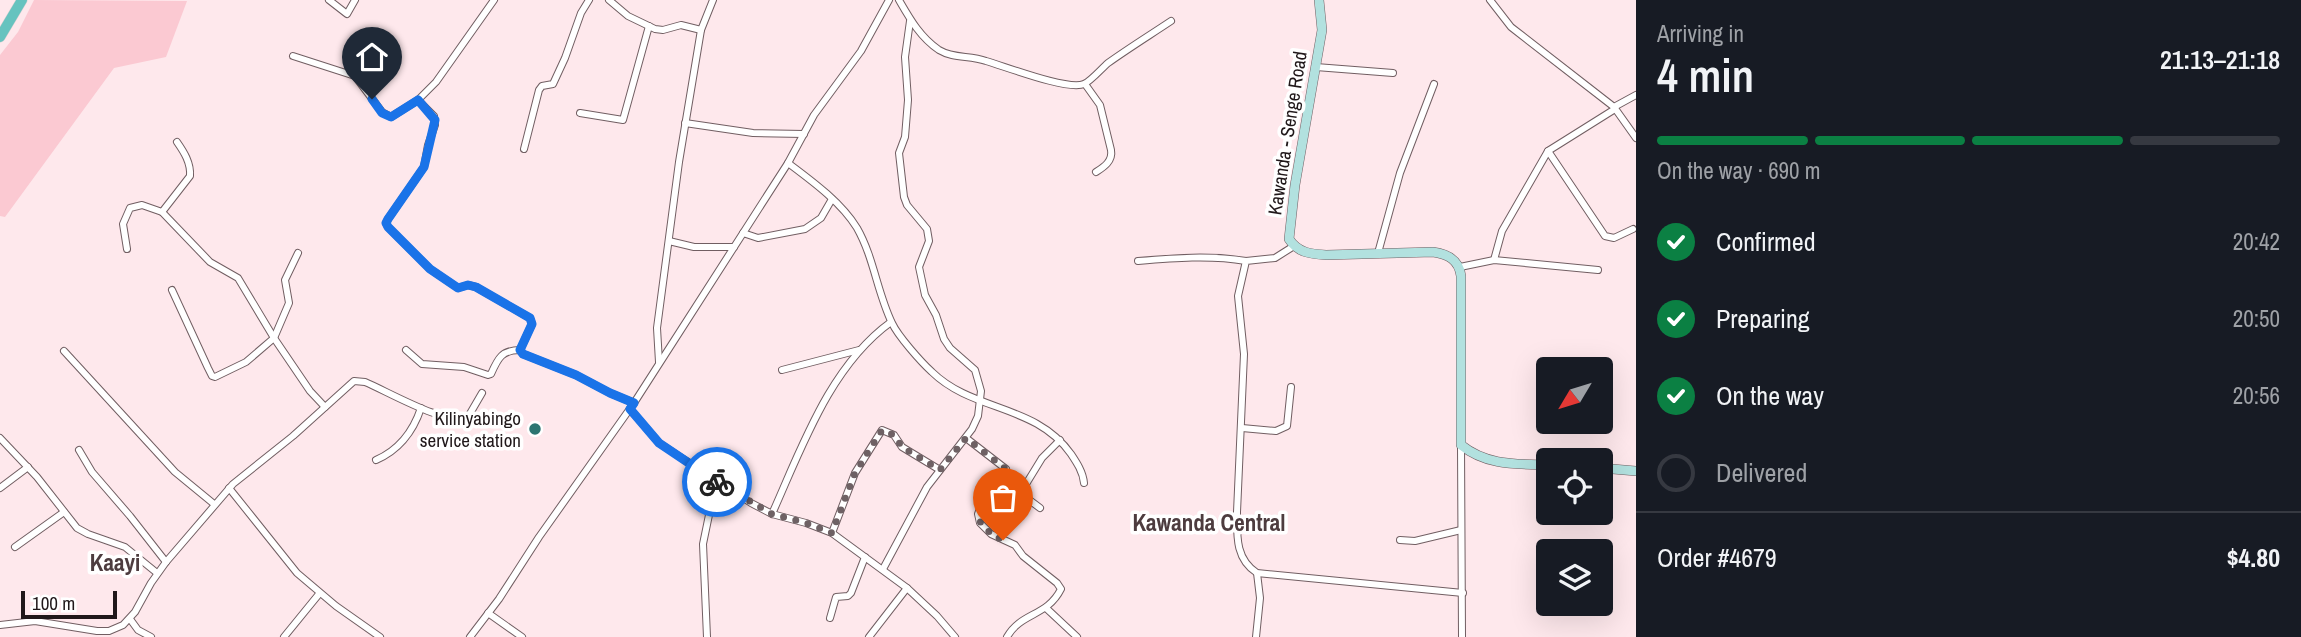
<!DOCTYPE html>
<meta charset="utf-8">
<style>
:root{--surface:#171b24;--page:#20242c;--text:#f1f3f6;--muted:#9ea1a6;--line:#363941;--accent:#0b8043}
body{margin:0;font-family:"Archivo Narrow",sans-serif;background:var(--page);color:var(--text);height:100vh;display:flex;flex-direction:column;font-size:26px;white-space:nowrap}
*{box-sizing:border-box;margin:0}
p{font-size:23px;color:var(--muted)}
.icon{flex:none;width:38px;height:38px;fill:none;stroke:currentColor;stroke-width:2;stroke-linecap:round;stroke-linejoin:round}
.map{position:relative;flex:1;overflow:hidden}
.drawer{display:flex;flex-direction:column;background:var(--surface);width:665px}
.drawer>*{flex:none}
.needle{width:46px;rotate:232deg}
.buttons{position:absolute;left:1536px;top:357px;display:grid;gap:14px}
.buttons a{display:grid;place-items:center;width:77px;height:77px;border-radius:7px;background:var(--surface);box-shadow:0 7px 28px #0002;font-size:35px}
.scale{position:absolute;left:21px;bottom:18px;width:96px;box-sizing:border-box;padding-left:7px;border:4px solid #20181a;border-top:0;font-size:19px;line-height:24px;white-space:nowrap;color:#20181a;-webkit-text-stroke:5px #fff;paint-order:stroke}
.pin{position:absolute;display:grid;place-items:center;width:60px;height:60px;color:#fff;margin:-72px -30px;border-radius:50% 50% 50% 0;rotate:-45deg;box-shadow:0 0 7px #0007}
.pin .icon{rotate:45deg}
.courier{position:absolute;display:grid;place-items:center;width:70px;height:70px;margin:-35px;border:5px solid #1a73e8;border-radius:50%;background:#fff;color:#222;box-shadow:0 2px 9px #0007}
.headline em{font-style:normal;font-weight:600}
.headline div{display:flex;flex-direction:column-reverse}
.headline{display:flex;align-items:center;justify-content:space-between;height:119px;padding:0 21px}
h1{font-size:46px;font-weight:600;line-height:52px}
.bar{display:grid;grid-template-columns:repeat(4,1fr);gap:10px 7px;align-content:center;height:84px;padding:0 21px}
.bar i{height:9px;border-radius:5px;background:var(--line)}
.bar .current{background:var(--accent)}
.bar p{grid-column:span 4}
.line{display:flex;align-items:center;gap:18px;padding:0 21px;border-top:2px solid var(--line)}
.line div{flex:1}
ol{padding:0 21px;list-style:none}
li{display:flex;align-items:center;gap:21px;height:77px}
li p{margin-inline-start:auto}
li .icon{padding:7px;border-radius:50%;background:var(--accent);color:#fff;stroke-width:4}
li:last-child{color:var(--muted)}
li i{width:38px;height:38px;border:4px solid var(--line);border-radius:50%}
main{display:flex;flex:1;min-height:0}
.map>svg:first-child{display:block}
.green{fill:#fbc9d2}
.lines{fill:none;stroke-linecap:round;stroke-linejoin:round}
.street-casing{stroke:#715e62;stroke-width:8}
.secondary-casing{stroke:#715e62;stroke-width:10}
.primary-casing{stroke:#d2d1d1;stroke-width:11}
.street{stroke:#fff;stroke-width:6}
.secondary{stroke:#b2e1df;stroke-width:9}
.primary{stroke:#66c3bf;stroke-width:10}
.done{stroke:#6e6164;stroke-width:7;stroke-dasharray:0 12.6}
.route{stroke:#1a73e8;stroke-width:9}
.poi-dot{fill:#2c7571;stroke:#fff;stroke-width:2.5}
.labels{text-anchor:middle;stroke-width:7;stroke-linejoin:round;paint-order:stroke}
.street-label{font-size:19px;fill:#20181a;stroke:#fff}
.poi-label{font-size:19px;fill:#20181a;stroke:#fff;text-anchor:end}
.quarter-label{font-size:23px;font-weight:bold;fill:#4d3c3f;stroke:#fff}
</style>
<main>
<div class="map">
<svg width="1636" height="637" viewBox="0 0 1636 637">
<rect width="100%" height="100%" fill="#fee8ec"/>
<path class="green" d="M34 0 187 1 166 57 114 68 5 217 0 216V55L18 32Z"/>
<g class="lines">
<defs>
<g id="street">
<path d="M329 0 347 14 355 0"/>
<path d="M609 0 628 16 655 29 663 30 681 25 701 30"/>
<path d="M899 0C910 19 920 37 939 50 954 59 970 55 986 61 1004 66 1068 91 1084 84 1091 81 1102 68 1108 63 1129 48 1150 35 1171 21"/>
<path d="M1490 0 1511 27 1614 107 1636 95"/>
<path d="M293 56 355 76 382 112 391 117 418 100 436 82 494 0"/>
<path d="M1316 67 1393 73"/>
<path d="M1085 84 1100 105 1111 150C1113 161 1104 167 1096 172"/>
<path d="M418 100 434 116 435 125 428 145 424 167 388 219 386 223 388 227 430 269 458 288 468 285 476 287 530 318 532 324 520 350 523 354 576 375 610 393 634 403"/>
<path d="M1614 107 1636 138"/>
<path d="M580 113 623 120 649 26"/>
<path d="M685 123 753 133 804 134"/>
<path d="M524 149 539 90 542 86 553 84 565 58 581 13 589 0"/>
<path d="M1548 151 1605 236 1614 238 1633 229"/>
<path d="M788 163C812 181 841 202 857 228 874 258 877 292 892 323 898 336 921 362 932 372 973 412 1036 404 1071 454 1077 463 1083 472 1084 483"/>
<path d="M162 212 190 176C191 163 184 152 177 142"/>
<path d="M743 233 758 238 805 229 821 218 832 199"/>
<path d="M669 241 694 247H734"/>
<path d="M1294 246 1275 258 1246 261 1238 296 1244 354 1237 512C1237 535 1235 559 1257 573L1463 593"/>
<path d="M127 249 123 224 130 208 142 205 162 212 210 262 238 278 274 338 310 391 325 407"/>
<path d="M1378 253 1400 173 1434 84"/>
<path d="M1494 260 1502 231 1548 151 1615 109"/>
<path d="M1138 261C1174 258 1210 255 1246 261"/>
<path d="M1460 267 1494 260 1598 270"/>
<path d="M172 290 208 368 212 376 215 377 246 362 274 338 289 303 285 280 298 253"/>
<path d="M406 350 422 364 464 367 488 375 491 374C498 358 502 350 520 350"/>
<path d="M64 351 175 472 214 504"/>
<path d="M659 362 657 328 679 162 701 30 713 0"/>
<path d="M782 370 859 350"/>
<path d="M630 409 659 443 751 503 772 514 806 523 832 533 907 588 937 616 955 637"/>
<path d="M1242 428 1276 431 1287 426 1291 387"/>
<path d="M0 438 37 477 77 528 88 534 125 547 157 573"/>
<path d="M966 438 1006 469 981 506 978 514 980 523 991 534 1015 545 1023 556 1057 583 1061 589C1047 617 1021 612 1007 637"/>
<path d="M1461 445 1462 637"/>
<path d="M79 450 92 472 130 516 166 562"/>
<path d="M376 460C399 450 413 432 421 408"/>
<path d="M0 488 28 467"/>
<path d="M229 488 297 573 336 606 380 637"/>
<path d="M1040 508 1024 496 1023 489 1042 458 1060 440"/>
<path d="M772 514C802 447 830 366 891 322"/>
<path d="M832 533 855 473 882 430 894 435 902 447 940 470"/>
<path d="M1400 540 1415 541 1461 530"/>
<path d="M15 547 64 512"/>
<path d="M883 569 927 487 972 429 978 416 981 391 975 370 950 348 944 339 936 315 925 295 919 267 929 241 927 229 907 205 904 197 899 153 905 137 908 100 905 57 910 21"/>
<path d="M1046 608 1077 637"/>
<path d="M488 613 522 637"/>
<path d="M830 618 836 597 848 596 851 593 865 557"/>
<path d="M130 619 138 630 151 637"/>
<path d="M0 625 35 621 97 631H109L123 625 135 612 151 583 166 562 233 484 293 436 354 381 365 382C387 391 448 427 468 417L482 393"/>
<path d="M284 637 319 594"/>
<path d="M470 637 499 599 539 537 634 403 788 163 814 115 861 51 889 0"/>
<path d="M707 637 703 544 716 481"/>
<path d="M869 637 907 588"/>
<path d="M1256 637 1260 598 1257 573"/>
</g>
<g id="secondary">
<path d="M1319 0 1322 30 1295 185 1289 239C1298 253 1311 254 1326 255L1433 252C1448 254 1459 260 1461 276V445C1487 466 1517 464 1549 465"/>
<path d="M1601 468 1636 471"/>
</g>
<path id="primary" d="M0 37 22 0"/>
</defs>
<use href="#street" class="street-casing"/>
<use href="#secondary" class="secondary-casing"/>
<use href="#primary" class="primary-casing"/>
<use href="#street" class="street"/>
<use href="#secondary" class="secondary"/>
<use href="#primary" class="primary"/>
</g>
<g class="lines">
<path class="done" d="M717 482 772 514 806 523 832 533 855 473 882 430 894 435 902 447 940 470 966 438 1006 469C1000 486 967 510 984 527 990 533 995 537 1003 540"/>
<path class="route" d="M372 99 382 113 391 117 418 100 435 120 424 167 388 219 386 223 388 227 430 269 458 288 468 285 476 287 530 318 532 324 520 350 523 354 576 375 610 393 634 403 630 409 659 443 717 482"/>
</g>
<circle class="poi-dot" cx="535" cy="429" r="7"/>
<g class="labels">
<g class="street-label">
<text transform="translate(1287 133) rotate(-81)" y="7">Kawanda - Senge Road</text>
</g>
<g class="poi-label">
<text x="521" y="425">Kilinyabingo<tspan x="521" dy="22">service station</tspan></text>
</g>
<g class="quarter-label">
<text x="1209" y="531">Kawanda Central</text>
<text x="115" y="571">Kaayi</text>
</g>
</g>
</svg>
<div class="buttons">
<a><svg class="needle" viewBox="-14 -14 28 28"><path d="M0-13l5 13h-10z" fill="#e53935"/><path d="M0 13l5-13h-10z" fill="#9ea1a6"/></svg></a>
<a><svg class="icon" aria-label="locate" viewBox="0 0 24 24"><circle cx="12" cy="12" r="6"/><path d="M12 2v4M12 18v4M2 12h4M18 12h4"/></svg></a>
<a><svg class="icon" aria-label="layers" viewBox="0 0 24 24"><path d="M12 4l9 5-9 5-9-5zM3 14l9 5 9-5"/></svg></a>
</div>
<div class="scale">100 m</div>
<div class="pin" style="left:1003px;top:540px;background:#ea580c"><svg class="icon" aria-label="bag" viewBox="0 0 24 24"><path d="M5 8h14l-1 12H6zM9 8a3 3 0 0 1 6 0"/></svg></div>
<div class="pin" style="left:372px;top:99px;background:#1f2937"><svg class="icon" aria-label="home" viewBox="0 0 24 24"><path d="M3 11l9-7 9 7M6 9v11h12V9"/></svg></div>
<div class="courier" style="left:717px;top:482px"><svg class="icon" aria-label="bike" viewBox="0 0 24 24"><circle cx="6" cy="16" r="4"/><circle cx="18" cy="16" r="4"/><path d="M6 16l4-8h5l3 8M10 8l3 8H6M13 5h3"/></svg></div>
</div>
<section class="drawer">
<div class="headline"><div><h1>4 min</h1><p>Arriving in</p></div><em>21:13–21:18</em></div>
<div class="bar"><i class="current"></i><i class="current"></i><i class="current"></i><i></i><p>On the way · 690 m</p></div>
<ol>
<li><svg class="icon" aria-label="check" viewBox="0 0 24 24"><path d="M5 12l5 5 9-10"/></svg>Confirmed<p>20:42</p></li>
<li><svg class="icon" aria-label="check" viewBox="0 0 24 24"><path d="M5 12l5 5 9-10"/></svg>Preparing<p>20:50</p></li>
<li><svg class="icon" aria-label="check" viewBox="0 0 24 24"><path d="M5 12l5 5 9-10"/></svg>On the way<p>20:56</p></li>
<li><i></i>Delivered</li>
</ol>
<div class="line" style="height:91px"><div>Order #4679</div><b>$4.80</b></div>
</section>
</main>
